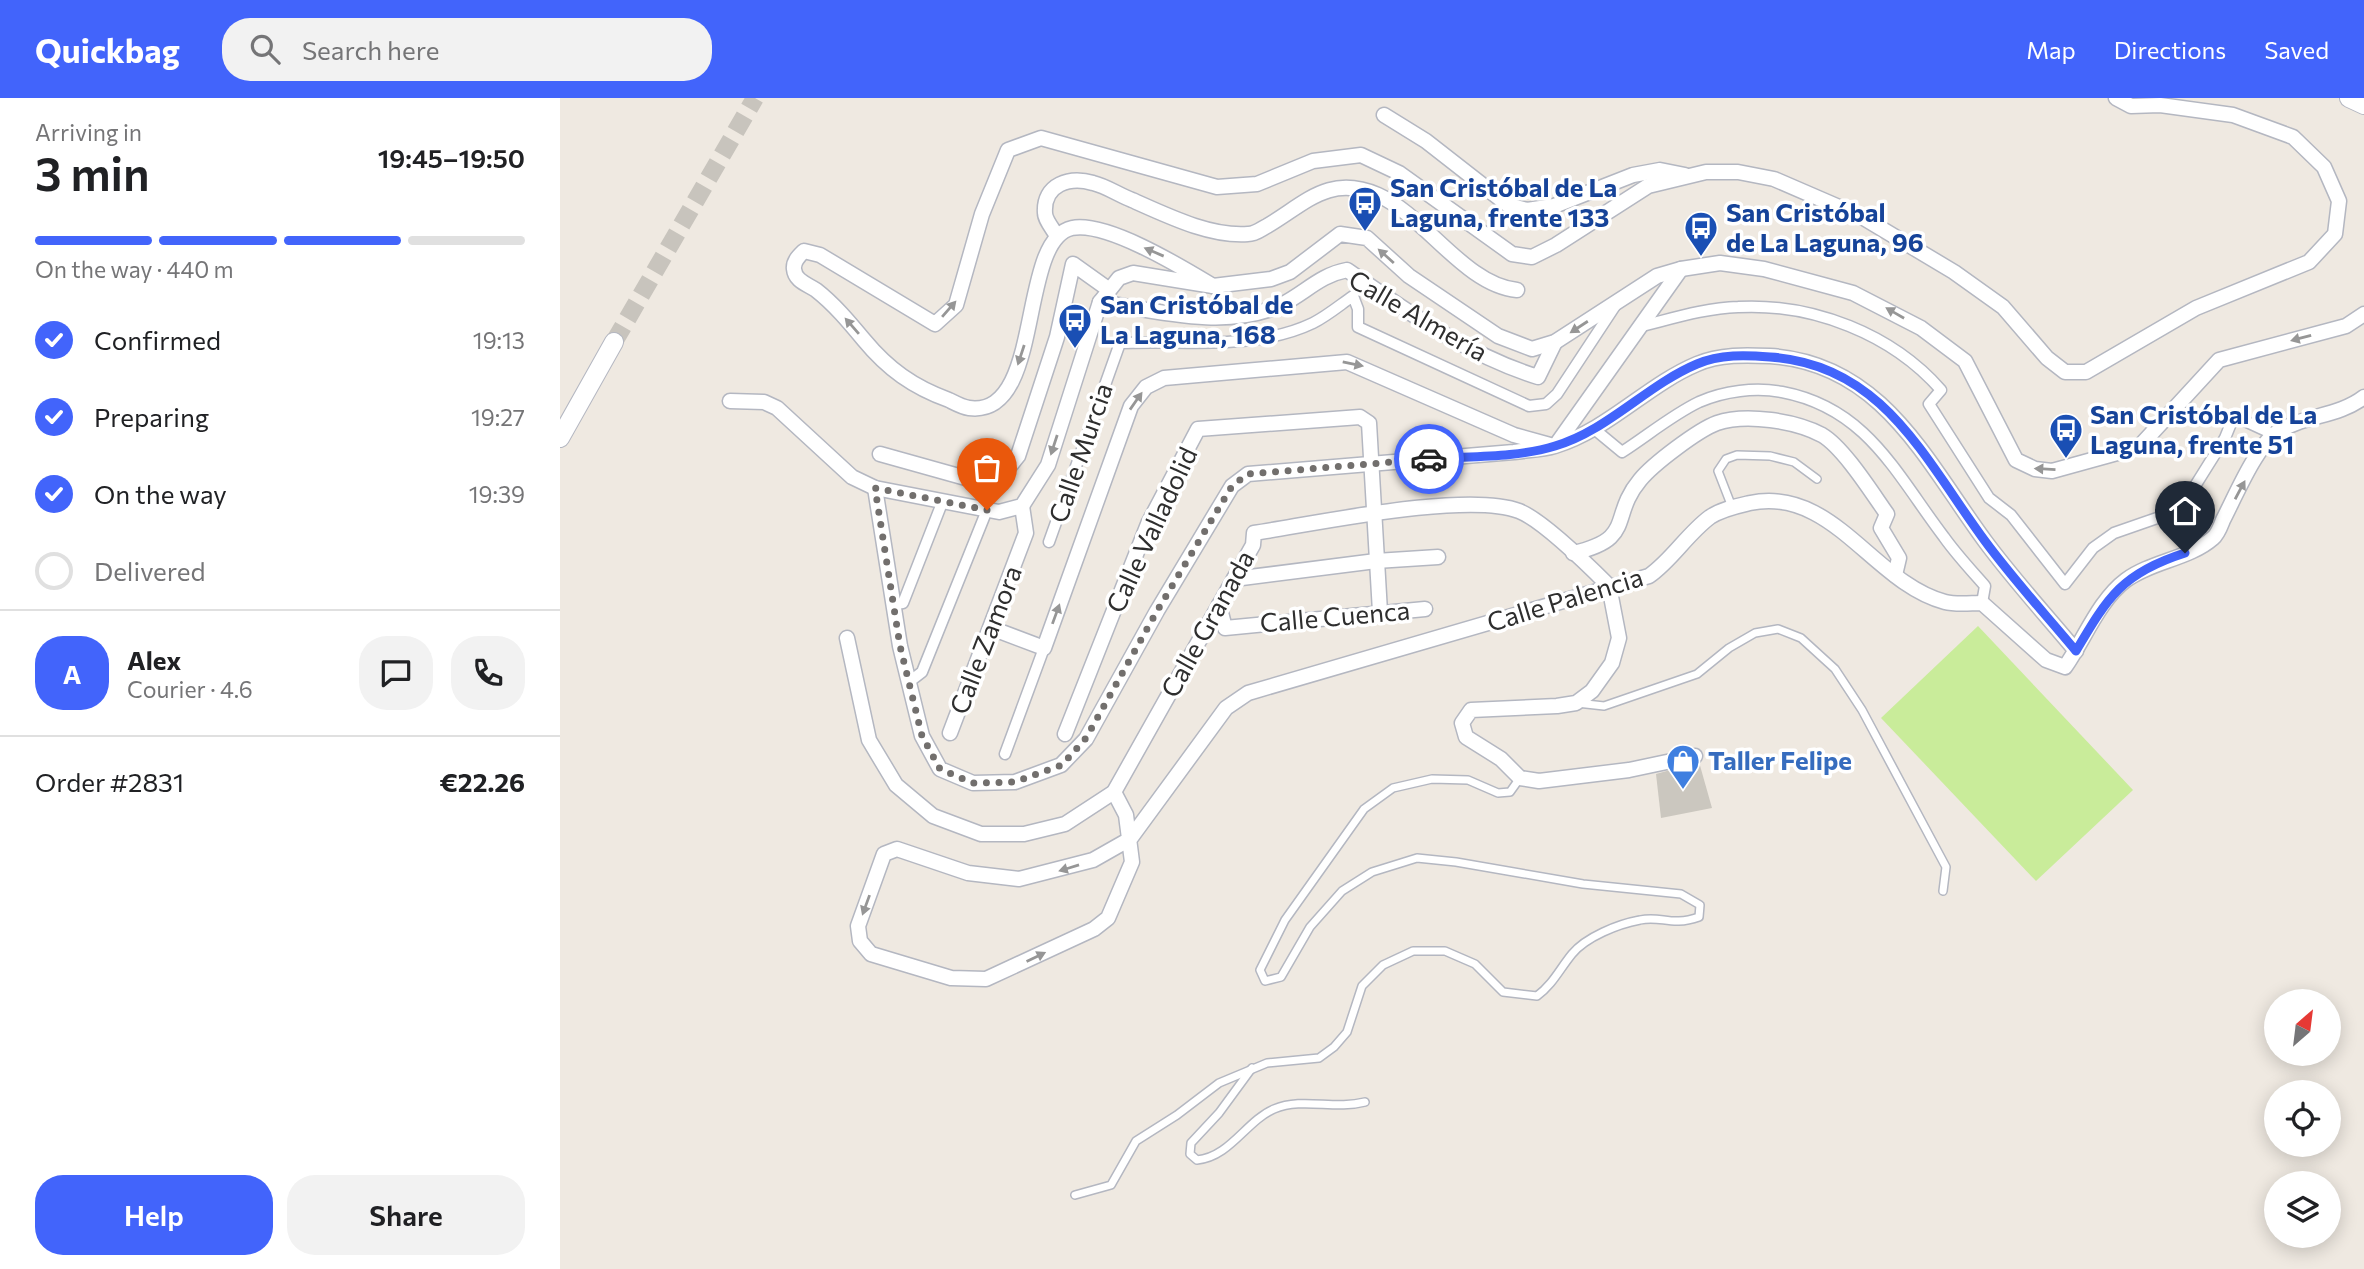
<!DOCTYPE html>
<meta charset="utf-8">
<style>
:root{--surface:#fff;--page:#f2f2f2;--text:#202124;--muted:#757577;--line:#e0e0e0;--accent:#4264fb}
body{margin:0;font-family:Commissioner,sans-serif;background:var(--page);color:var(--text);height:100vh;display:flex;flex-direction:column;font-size:26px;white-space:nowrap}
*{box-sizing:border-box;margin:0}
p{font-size:23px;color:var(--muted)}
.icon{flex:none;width:38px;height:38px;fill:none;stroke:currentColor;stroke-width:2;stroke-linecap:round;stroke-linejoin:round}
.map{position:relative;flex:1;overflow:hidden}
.sheet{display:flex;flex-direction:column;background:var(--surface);width:560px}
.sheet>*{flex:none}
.needle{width:46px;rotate:28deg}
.buttons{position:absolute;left:1704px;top:891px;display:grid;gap:14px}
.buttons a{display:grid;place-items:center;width:77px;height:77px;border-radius:50%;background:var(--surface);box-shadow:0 4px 18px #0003;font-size:35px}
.pin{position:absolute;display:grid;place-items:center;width:60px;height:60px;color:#fff;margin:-72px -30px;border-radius:50% 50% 50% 0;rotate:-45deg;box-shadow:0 0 7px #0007}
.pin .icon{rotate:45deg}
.courier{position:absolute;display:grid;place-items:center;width:70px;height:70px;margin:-35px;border:5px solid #4264fb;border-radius:50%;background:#fff;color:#222;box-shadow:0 2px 9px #0007}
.head em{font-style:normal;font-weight:600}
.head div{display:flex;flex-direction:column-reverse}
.head{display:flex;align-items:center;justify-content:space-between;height:119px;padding:0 35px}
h1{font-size:46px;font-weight:600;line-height:52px}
.bar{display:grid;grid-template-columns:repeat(4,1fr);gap:10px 7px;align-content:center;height:84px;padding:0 35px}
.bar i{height:9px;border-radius:5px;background:var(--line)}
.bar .current{background:var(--accent)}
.bar p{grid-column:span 4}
.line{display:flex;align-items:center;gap:18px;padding:0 35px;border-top:2px solid var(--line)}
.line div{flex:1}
.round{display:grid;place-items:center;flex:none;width:74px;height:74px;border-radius:28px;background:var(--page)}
ol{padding:0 35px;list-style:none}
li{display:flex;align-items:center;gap:21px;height:77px}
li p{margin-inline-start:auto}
li .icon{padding:7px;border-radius:50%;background:var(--accent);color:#fff;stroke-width:4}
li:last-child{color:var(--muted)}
li i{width:38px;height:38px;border:4px solid var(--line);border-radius:50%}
.button{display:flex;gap:14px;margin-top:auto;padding:14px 35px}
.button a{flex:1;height:80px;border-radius:28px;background:var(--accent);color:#fff;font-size:28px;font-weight:600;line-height:80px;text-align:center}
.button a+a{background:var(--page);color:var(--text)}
header{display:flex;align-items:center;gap:42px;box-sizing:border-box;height:98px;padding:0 35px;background:var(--accent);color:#fff}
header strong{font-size:33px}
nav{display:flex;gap:38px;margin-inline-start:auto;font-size:24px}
.search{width:490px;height:63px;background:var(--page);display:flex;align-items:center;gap:18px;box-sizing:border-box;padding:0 24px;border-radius:28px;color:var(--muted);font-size:26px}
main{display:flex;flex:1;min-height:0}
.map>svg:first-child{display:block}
.pitch{fill:#c9ec9a}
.building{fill:#cbc7bf}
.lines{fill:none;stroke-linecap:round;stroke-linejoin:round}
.tertiary-tunnel{stroke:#c8c4bd;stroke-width:18;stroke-dasharray:18 9;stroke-linecap:butt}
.service-casing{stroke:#b4b7c1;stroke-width:10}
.pedestrian-casing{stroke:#b4b7c1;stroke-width:13}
.minor-casing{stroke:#b4b7c1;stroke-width:17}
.tertiary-casing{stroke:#b4b7c1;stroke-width:20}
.service{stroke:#fff;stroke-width:7}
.pedestrian{stroke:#fff;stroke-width:10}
.minor{stroke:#fff;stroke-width:14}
.tertiary{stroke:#fff;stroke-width:18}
.oneway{fill:#969696}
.done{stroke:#726f6d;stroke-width:7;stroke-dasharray:0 12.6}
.route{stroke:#4264fb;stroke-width:9}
.labels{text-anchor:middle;stroke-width:7;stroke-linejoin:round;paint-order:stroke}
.transit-label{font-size:26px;font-weight:bold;fill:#164399;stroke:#fff;text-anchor:start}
.street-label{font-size:26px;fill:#2e2e2e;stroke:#fff}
.shop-label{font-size:26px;font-weight:bold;fill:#366cbe;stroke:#fff;text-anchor:start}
</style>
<header>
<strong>Quickbag</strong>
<div class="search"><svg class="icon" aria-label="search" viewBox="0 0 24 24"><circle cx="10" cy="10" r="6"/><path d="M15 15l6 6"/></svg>Search here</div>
<nav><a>Map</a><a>Directions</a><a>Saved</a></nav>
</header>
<main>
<section class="sheet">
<div class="head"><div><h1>3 min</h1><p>Arriving in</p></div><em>19:45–19:50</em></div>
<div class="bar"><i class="current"></i><i class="current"></i><i class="current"></i><i></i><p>On the way · 440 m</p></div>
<ol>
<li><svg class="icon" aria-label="check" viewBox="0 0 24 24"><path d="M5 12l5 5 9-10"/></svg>Confirmed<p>19:13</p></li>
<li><svg class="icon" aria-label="check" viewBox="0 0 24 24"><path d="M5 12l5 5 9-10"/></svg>Preparing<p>19:27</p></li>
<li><svg class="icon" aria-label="check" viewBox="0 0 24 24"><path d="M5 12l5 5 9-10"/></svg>On the way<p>19:39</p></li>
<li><i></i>Delivered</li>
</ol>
<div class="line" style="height:126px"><b class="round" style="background:var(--accent);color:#fff">A</b><div><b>Alex</b><p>Courier · 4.6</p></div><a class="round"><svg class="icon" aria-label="chat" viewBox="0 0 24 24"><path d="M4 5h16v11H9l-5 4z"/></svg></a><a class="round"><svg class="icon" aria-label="phone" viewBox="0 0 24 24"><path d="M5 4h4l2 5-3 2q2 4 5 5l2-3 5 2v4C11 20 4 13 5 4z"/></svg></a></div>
<div class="line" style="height:91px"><div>Order #2831</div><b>€22.26</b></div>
<div class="button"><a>Help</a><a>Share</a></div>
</section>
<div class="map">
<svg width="1804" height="1171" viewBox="0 0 1804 1171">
<rect width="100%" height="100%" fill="#efe9e1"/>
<path class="pitch" d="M1418 528 1573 692 1476 783 1321 620Z"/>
<path class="building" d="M1139 664 1152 710 1101 720 1096 676Z"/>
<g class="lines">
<path class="tertiary-tunnel" d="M54 244 195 0"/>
<defs>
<g id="service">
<path d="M1172 409 1158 373 1166 361 1177 357 1210 358 1234 364 1257 381"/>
<path d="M1017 605 1044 608 1137 576 1169 550 1195 535 1218 531 1241 540 1275 571 1302 612 1386 769 1383 793"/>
<path d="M692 970 659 1015 631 1045 630 1056 637 1062C670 1059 686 1023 714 1011 743 999 774 1012 805 1004"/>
<path d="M515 1097 551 1087 576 1043 617 1017 659 985 707 965 759 960 774 949 787 934 802 888 823 867 853 853H885L915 866 943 894 977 898C993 886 999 872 1012 856 1026 839 1058 826 1080 822 1101 817 1111 829 1139 819L1140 807 1121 796 1023 786 896 764 857 760 812 774 782 793 750 829 721 879 705 883 700 872 725 822 804 711 833 690 872 681 908 682 938 695 950 694 960 680"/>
</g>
<g id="pedestrian">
<path d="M1078 229C1111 221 1145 210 1178 209 1253 205 1332 236 1381 292L1369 306 1429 400 1451 417 1505 486 1533 450 1554 435 1620 412 1665 340 1674 318 1713 336"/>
<path d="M1033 330 1062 354C1087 338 1112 317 1139 304 1164 293 1195 289 1222 294 1307 310 1336 376 1384 439 1396 456 1411 472 1425 488L1422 505"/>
<path d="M489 444 560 245C622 242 695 253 753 225 767 218 780 207 793 198L798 211V229L969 308 986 306 997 296 1055 208"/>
<path d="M335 506 343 505 382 405"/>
<path d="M349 584 362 574 427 412"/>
<path d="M445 656 484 550"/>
</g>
<g id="minor">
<path d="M824 17 866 43 948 107 967 112 994 108 1073 77 1100 72 1125 77"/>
<path d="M497 138C493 131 485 122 485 115 483 86 510 78 533 85 546 88 559 97 572 102 606 117 650 139 688 136 696 136 701 131 707 128 746 105 769 76 818 97 865 118 905 187 957 192"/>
<path d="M653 188C623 170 547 123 512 130 457 142 485 320 409 310 402 309 395 305 389 302 353 289 328 271 304 242 289 224 274 206 256 192 247 186 235 183 234 171 233 163 239 158 244 153L260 157 375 226 396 207 422 116 448 52 481 40 657 89 697 86 753 63 801 57 839 75 952 156 972 159 996 147 1088 88 1146 74H1178L1214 81 1302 119 1394 174 1443 209 1487 260 1505 274H1526L1636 210 1749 164 1775 136 1779 103 1764 69 1733 39 1673 17 1600 7 1571 8 1556 0"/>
<path d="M540 204C597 213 666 232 721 207 745 195 760 177 787 172 848 214 907 257 978 279L995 244"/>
<path d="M170 303 204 304 217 310 292 379 315 390 439 414 462 408 488 367 540 204 559 180 573 175 653 188 711 181 730 174 780 136 807 140 849 178 938 238 972 251 995 244 1097 178 1121 171 1160 165 1204 171 1293 195 1361 230 1405 263 1456 362 1475 371 1492 373 1579 349 1659 262 1786 228 1804 216"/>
<path d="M996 347 1121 171"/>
<path d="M320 356 413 382 442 378 458 358 497 239 513 166 548 191"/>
<path d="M315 390 340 548 362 638 380 671 413 685 455 684 501 667 526 641 597 513 672 388 688 376 954 354C967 352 982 352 995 348 1048 332 1087 287 1137 266 1160 256 1186 257 1210 258 1322 265 1366 363 1425 443 1453 481 1486 517 1516 553"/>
<path d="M1013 455C1076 441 1049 419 1080 382 1093 366 1138 332 1157 325 1186 315 1236 323 1262 337 1284 350 1312 395 1327 416L1321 430 1339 460 1335 477"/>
<path d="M674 481 816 463 878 459"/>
<path d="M1049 488 1059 540 1052 565 1032 593 1016 605 997 608 911 612 902 625 906 639 941 661 960 680 979 683 1069 672 1135 658"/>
<path d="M659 507 665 530 865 511"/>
<path d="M431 530 484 550 571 308 586 289 604 280 787 264 954 337 990 347"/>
<path d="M287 540 309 642 336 687 373 718 421 736H464L505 726 554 694 693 447 694 435C754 426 907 393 959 413 982 422 1030 469 1049 488"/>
<path d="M390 635 466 435 462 408"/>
<path d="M505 636 588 426 638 331 800 319 809 325 820 514"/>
<path d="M554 694 566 717 572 764 548 820 534 831 426 881 391 880 311 856 300 843 298 828 324 756 337 751 408 775 459 781 533 762 570 741 666 610 688 595 1089 478C1112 462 1127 436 1150 419 1162 411 1177 408 1190 405 1273 388 1313 485 1385 504 1396 507 1411 505 1422 505L1486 562 1505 569C1524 542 1539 502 1566 482 1592 463 1629 461 1653 440 1658 436 1661 427 1663 422 1675 399 1696 349 1716 335 1743 317 1778 319 1804 299"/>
</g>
<g id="tertiary">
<path d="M1789 0 1804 7"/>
<path d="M0 340 54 244"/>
</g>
</defs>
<use href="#service" class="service-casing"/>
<use href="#pedestrian" class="pedestrian-casing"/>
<use href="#minor" class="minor-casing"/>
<use href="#tertiary" class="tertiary-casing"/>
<use href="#service" class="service"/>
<use href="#pedestrian" class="pedestrian"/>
<use href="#minor" class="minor"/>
<use href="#tertiary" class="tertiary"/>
</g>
<defs><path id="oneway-solid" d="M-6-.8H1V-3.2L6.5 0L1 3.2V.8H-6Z" transform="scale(1.75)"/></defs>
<g class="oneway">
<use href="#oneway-solid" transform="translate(594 154) rotate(-157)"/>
<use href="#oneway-solid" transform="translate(826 158) rotate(-138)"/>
<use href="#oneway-solid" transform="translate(389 211) rotate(-49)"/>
<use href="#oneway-solid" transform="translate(1335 215) rotate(-150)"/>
<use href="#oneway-solid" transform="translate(292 228) rotate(-131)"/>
<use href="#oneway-solid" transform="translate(1019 229) rotate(147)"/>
<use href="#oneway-solid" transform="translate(1741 240) rotate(165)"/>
<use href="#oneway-solid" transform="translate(461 257) rotate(108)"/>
<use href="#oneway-solid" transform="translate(793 266) rotate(12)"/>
<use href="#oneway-solid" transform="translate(576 303) rotate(-55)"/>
<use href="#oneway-solid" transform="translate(494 347) rotate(108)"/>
<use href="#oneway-solid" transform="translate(1485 371) rotate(-177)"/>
<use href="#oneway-solid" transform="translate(1680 392) rotate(-62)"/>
<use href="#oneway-solid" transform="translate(496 516) rotate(-70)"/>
<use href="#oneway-solid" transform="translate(509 770) rotate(163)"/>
<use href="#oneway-solid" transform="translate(306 807) rotate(110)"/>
<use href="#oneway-solid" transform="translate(476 859) rotate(-26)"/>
</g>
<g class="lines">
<path class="done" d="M427 412 315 390 340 548 362 638 380 671 413 685 455 684 502 667 526 640 597 513 672 388 688 376 869 361"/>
<path class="route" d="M869 361C909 358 956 360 995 348 1047 333 1087 287 1137 266 1160 256 1186 257 1210 259 1323 266 1365 362 1425 443 1453 481 1486 517 1516 553 1548 499 1562 475 1625 455"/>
</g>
<defs>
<symbol id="bus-pin" viewBox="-11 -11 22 30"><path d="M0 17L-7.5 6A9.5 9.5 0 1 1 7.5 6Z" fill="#1a4fb4" stroke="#fff"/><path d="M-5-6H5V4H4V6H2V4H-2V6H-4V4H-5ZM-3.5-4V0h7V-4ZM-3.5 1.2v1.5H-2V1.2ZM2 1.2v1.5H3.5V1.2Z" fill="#fff"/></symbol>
<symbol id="shop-pin" viewBox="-11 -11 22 30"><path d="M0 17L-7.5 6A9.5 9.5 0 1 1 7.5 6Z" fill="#3f7fe0" stroke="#fff"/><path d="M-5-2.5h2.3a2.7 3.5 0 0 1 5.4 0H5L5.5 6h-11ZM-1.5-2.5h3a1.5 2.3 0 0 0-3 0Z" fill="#fff"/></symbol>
</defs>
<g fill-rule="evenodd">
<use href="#bus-pin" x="786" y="86" width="38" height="52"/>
<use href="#bus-pin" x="1122" y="111" width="38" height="52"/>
<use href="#bus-pin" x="496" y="203" width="38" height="52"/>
<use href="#bus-pin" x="1487" y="313" width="38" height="52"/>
<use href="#shop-pin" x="1104" y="644" width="38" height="52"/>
</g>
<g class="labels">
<g class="transit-label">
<text x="830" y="99">San Cristóbal de La<tspan x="830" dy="30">Laguna, frente 133</tspan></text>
<text x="1166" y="124">San Cristóbal<tspan x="1166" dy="30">de La Laguna, 96</tspan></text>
<text x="540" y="216">San Cristóbal de<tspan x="540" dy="30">La Laguna, 168</tspan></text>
<text x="1530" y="326">San Cristóbal de La<tspan x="1530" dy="30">Laguna, frente 51</tspan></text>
</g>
<g class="street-label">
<text transform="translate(858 218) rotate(30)" y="9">Calle Almería</text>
<text transform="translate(521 355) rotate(-71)" y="9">Calle Murcia</text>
<text transform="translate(592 432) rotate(-65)" y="9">Calle Valladolid</text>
<text transform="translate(1005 502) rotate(-17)" y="9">Calle Palencia</text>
<text transform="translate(775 519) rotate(-5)" y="9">Calle Cuenca</text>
<text transform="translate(648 526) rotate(-61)" y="9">Calle Granada</text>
<text transform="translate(426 542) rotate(-69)" y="9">Calle Zamora</text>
</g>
<g class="shop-label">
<text x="1148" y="672">Taller Felipe</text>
</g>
</g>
</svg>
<div class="buttons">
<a><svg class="needle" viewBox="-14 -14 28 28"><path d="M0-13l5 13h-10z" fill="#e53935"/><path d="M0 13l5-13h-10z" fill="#757577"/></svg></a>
<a><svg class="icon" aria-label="locate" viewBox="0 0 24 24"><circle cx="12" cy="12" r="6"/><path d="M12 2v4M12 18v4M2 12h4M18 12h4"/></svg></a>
<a><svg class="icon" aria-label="layers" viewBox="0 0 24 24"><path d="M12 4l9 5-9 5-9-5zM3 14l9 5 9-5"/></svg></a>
</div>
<div class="pin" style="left:427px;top:412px;background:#ea580c"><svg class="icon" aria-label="bag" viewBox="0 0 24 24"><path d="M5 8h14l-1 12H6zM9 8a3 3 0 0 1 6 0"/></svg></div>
<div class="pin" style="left:1625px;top:455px;background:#1f2937"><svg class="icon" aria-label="home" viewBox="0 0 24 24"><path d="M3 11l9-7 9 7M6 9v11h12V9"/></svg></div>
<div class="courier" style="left:869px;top:361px"><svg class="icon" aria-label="car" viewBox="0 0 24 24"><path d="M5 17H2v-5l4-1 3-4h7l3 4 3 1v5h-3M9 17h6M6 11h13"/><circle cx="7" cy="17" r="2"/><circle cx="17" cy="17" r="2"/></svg></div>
</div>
</main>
